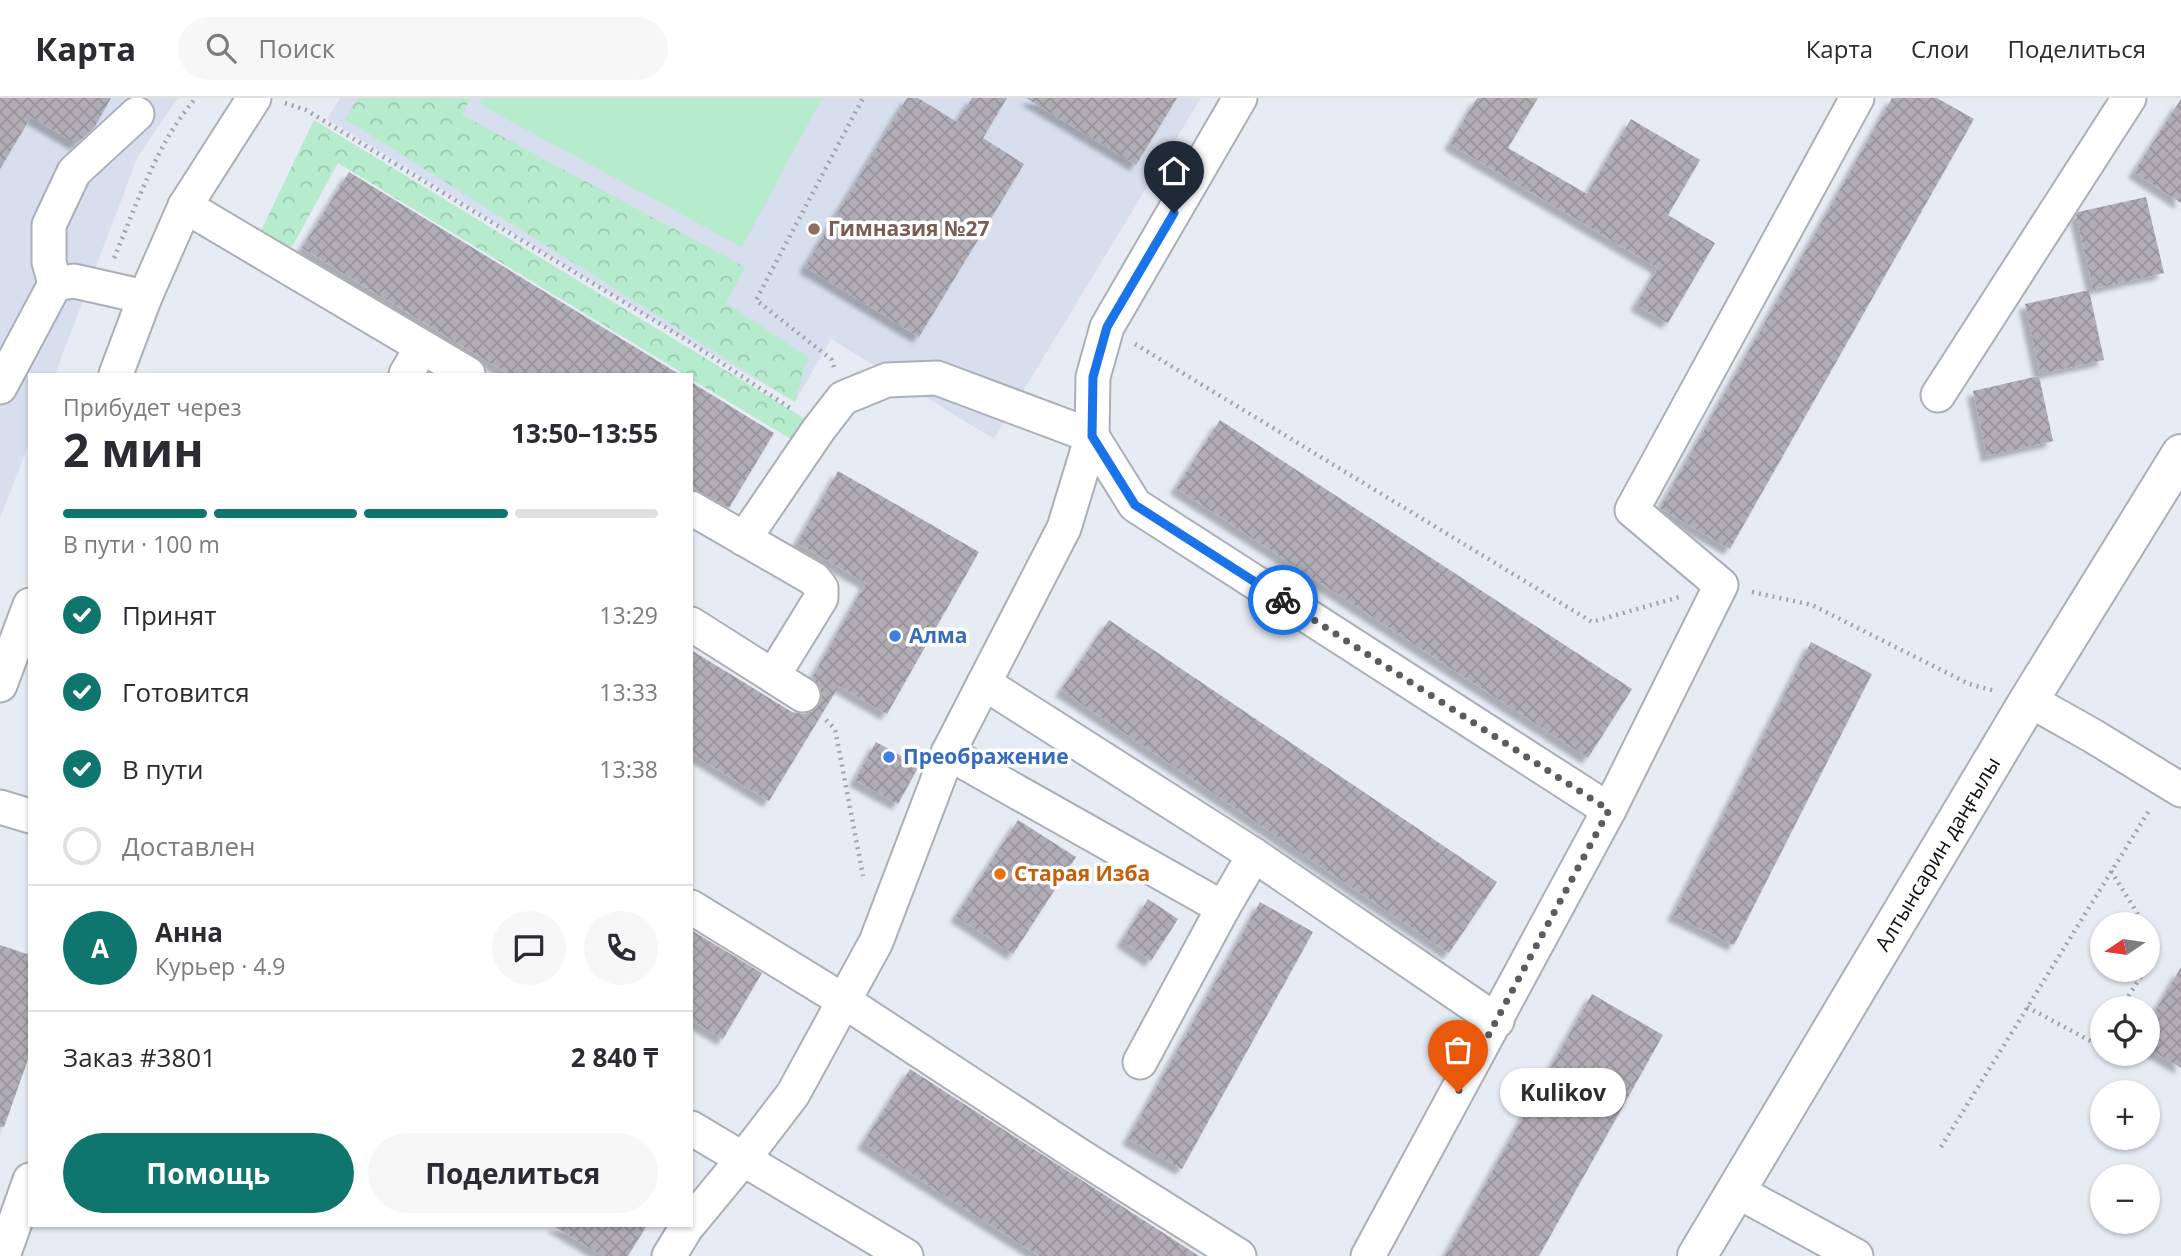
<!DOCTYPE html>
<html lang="ru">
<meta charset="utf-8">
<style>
:root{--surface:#fff;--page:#f7f7f7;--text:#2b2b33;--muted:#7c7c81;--line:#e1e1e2;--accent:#0f766e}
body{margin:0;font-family:"Open Sans",sans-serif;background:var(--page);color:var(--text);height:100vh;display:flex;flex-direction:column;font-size:26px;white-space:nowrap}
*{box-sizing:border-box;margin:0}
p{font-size:23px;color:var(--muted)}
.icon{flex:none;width:38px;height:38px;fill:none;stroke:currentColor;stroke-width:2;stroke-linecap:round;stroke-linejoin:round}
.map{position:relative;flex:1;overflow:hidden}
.side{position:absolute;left:28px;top:275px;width:665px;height:854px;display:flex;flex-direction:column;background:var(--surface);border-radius:0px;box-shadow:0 2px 5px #0004}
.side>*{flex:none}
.needle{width:46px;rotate:257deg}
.fabs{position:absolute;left:2090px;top:814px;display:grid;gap:14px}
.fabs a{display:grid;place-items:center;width:70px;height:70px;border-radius:50%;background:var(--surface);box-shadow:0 2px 5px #0004;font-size:35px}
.pin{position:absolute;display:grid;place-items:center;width:60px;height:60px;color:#fff;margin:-72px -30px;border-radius:50% 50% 50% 0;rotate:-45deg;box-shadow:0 0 7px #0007}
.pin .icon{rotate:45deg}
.courier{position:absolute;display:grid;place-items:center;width:70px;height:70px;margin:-35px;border:5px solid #1a73e8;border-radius:50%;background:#fff;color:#222;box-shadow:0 2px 9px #0007}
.bubble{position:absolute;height:49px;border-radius:24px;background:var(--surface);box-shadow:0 2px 5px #0004;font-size:23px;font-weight:700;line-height:49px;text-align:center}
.overview em{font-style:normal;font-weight:700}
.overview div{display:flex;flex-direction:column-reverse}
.overview{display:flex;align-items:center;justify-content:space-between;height:119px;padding:0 35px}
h1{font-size:46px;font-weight:700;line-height:52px}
.bar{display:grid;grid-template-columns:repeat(4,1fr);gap:10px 7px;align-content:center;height:84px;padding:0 35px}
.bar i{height:9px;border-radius:5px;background:var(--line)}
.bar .on{background:var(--accent)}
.bar p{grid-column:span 4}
.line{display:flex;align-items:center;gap:18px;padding:0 35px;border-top:2px solid var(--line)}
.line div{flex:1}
.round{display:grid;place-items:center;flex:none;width:74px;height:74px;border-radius:37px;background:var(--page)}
ol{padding:0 35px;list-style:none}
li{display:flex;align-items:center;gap:21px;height:77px}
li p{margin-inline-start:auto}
li .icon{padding:7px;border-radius:50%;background:var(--accent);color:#fff;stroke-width:4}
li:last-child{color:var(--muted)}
li i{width:38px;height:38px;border:4px solid var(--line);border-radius:50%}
.action{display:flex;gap:14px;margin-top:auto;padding:14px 35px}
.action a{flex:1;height:80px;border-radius:42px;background:var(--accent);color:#fff;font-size:28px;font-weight:700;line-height:80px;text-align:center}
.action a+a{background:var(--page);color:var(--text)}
header{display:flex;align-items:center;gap:42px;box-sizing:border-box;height:98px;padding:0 35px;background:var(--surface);border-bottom:2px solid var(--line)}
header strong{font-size:33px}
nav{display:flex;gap:38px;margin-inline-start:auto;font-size:24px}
.search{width:490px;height:63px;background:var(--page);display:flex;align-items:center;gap:18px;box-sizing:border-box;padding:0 24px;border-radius:38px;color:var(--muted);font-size:26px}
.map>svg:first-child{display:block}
.built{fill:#d7deee}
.forest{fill:url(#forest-crowns)}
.pitch{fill:#b7ebcd}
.building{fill:url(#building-cross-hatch);filter:url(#shadow)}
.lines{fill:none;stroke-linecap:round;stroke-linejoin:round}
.minor-casing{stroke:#abafb7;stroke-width:37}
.major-casing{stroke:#abafb7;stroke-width:42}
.path{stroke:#a1a4ab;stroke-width:4.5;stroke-dasharray:2 5;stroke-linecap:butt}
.minor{stroke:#fff;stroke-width:33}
.major{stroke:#fff;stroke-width:38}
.done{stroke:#5a5c61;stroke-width:7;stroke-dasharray:0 12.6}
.route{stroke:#1a73e8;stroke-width:9}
.education-dot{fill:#8d6e63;stroke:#fff;stroke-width:2.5}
.shop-dot{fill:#3f7fe0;stroke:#fff;stroke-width:2.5}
.food-dot{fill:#e8710a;stroke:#fff;stroke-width:2.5}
.labels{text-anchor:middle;stroke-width:7;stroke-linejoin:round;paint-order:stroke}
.education-label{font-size:21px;font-weight:bold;fill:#785e54;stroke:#fff;text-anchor:start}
.shop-label{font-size:21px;font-weight:bold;fill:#366cbe;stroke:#fff;text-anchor:start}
.street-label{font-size:21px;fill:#0e0f12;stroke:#fff}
.food-label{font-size:21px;font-weight:bold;fill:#c56008;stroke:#fff;text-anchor:start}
</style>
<header>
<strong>Карта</strong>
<div class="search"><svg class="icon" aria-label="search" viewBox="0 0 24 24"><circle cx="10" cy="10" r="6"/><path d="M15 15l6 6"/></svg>Поиск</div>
<nav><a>Карта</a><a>Слои</a><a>Поделиться</a></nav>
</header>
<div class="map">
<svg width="2181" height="1158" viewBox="0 0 2181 1158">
<defs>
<pattern id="forest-crowns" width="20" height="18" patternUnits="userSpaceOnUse" patternTransform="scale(1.75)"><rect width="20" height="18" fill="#b7ebcd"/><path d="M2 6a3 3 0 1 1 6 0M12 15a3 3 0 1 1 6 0" fill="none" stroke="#9cc8af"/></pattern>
<pattern id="building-cross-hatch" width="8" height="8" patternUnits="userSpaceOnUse" patternTransform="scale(1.75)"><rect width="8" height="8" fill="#b1adb6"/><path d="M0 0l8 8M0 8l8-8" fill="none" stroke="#97949b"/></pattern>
<filter id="shadow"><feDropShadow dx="-6" dy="6" stdDeviation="2" flood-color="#0004"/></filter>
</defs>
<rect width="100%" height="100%" fill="#e7ebf4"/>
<g class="built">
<path d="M0 0H178L138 58 55 276H30V343L0 420Z"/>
<path d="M340 0H1201L994 341 831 241 795 304 685 241 327 21Z"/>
</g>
<g class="forest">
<path d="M358 0H470L462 17 745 169 726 205 808 259 795 304 345 21Z"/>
<path d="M314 22 807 322 794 343 691 281V276H684L338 65 292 149 259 137Z"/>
</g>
<path class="pitch" d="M482 0H822L742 149 479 6Z"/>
<g class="building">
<path d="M0 0H111L94 30 76 46 31 19 0 71Z"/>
<path d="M907 0H918L957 24 972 0H1007L983 40 1024 66 919 239 805 169Z"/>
<path d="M1026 0H1177L1136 67Z"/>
<path d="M1477 0H1538L1508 50 1587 96 1631 21 1700 62 1668 117 1715 145 1668 225 1636 207 1658 170 1450 46Z"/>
<path d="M1892 0H1937L1974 21 1730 451 1660 410Z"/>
<path d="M2181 1V105L2134 74Z"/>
<path d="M349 74 679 276H508L302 150Z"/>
<path d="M2146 99 2164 175 2093 191 2076 117 2078 114Z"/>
<path d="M2089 192 2104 262 2040 276 2025 206Z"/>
<path d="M2039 278 2053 343 1987 358 1973 293Z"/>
<path d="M691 284 774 335 729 410 691 389Z"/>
<path d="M1220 322 1632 591 1588 660 1176 390Z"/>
<path d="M838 373 979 454 887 616 839 588 769 703 691 655V552L792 614 803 616 811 614 819 608 822 598 820 589 812 580 866 485 797 445Z"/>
<path d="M1109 522 1497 784 1449 855 1061 592Z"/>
<path d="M1811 544 1872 576 1734 847 1673 817Z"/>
<path d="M876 644 919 668 898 706 855 682Z"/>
<path d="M1018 722 1076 759 1013 856 956 818Z"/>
<path d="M1148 801 1178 821 1151 863 1122 843Z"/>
<path d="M1260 804 1313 834 1182 1071 1128 1041Z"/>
<path d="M691 832 762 875 723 941 691 922Z"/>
<path d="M0 847 30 857V956L4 1029H0Z"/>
<path d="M2181 869V970L2147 950V927Z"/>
<path d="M1592 896 1663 937 1539 1158H1445Z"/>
<path d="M910 971 1199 1158H1039L863 1045Z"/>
<path d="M552 1127H647L628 1158H603Z"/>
</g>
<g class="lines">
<defs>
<g id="minor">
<path d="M185 108 468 276"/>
<path d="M55 186 49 164V127L74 74 137 16"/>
<path d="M116 276 145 199 185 108 254 0"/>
<path d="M406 276 422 249"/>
<path d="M0 289 55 186 74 183 145 199"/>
<path d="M1938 297 2129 0"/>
<path d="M691 410 814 481 821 490V500L773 578 803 597"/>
<path d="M744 441 819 331 843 300 887 282 937 280 1092 338 1135 407 1609 712 1721 487 1632 412 1857 0"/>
<path d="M691 526 773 578"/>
<path d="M984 585 1254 757"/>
<path d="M0 587 30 507"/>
<path d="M2029 602 2093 638 2181 692"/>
<path d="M948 655 1223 810 1140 964"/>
<path d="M0 709 30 718"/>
<path d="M691 809 844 903 1077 1056 1239 1158"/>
<path d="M1223 810 1254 757 1497 923"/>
<path d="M691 1030 906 1158"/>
<path d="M1737 1093 1856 1158"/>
<path d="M691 1124 744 1060 793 996 876 844 948 655 1064 430 1092 338 1093 279 1107 229 1240 0"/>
<path d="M3 1158 30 1082"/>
<path d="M669 1158 688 1127"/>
<path d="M1368 1158 1609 712"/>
</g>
<path id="major" d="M1697 1158 2029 602 2181 356"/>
</defs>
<use href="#minor" class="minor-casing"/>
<use href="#major" class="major-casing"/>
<g class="path">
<path d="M285 5 306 12 685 241 793 312"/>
<path d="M114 160C137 106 157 44 196 0"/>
<path d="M1135 246 1592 524 1679 499"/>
<path d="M834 269 831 261 756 202 863 0"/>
<path d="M1752 494 1812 507 1969 586 1995 593"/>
<path d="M826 622 835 631 863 778"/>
<path d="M2111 773 2144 826"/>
<path d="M2147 832 2158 850 2147 868"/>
<path d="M2027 909 2098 947 2102 941"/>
<path d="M2121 910 2145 872"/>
<path d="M1941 1049 2150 711"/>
</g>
<use href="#minor" class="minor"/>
<use href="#major" class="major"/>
</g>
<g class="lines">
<path class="done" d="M1283 502 1609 712 1458 994"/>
<path class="route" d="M1174 115 1107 229 1093 279 1092 338 1135 407 1283 502"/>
</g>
<circle class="education-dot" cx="814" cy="131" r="7"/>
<g class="shop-dot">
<circle cx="895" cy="538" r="7"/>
<circle cx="889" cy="659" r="7"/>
</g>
<circle class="food-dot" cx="1000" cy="776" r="7"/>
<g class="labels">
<g class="education-label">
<text x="828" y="138">Гимназия №27</text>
</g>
<g class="shop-label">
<text x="909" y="545">Алма</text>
<text x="903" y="666">Преображение</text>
</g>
<g class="street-label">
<text transform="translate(1938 756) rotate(-59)" y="7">Алтынсарин даңғылы</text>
</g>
<g class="food-label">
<text x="1014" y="783">Старая Изба</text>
</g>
</g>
</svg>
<div class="fabs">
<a><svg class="needle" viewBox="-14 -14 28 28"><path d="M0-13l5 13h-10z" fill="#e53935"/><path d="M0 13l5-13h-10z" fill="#7c7c81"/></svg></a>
<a><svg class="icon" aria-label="locate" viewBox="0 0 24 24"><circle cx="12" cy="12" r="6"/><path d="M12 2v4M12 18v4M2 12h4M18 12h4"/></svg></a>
<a>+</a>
<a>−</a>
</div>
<div class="pin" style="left:1458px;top:994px;background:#ea580c"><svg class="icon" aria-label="bag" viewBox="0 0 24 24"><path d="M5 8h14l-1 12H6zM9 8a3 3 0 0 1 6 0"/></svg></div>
<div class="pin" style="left:1174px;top:115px;background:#1f2937"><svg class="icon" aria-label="home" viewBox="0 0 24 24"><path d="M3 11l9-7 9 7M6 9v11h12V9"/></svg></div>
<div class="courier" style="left:1283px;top:502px"><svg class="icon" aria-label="bike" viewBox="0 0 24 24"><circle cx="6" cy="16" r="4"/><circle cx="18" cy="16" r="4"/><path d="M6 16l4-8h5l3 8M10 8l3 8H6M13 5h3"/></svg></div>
<div class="bubble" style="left:1500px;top:970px;width:126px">Kulikov</div>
<section class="side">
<div class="overview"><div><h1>2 мин</h1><p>Прибудет через</p></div><em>13:50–13:55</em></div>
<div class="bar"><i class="on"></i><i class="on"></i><i class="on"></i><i></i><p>В пути · 100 m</p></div>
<ol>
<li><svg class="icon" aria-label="check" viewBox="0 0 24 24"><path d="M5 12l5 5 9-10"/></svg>Принят<p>13:29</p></li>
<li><svg class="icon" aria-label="check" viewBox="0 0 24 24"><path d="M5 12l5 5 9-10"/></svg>Готовится<p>13:33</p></li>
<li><svg class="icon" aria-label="check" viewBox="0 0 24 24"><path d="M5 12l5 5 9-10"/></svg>В пути<p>13:38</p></li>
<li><i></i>Доставлен</li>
</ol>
<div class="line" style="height:126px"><b class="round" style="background:var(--accent);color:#fff">А</b><div><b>Анна</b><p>Курьер · 4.9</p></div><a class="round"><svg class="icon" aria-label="chat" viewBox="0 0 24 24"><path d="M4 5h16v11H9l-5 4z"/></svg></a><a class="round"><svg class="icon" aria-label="phone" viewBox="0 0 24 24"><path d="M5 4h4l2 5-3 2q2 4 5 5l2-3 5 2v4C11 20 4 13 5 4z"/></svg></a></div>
<div class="line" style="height:91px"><div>Заказ #3801</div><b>2 840 ₸</b></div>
<div class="action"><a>Помощь</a><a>Поделиться</a></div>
</section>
</div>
